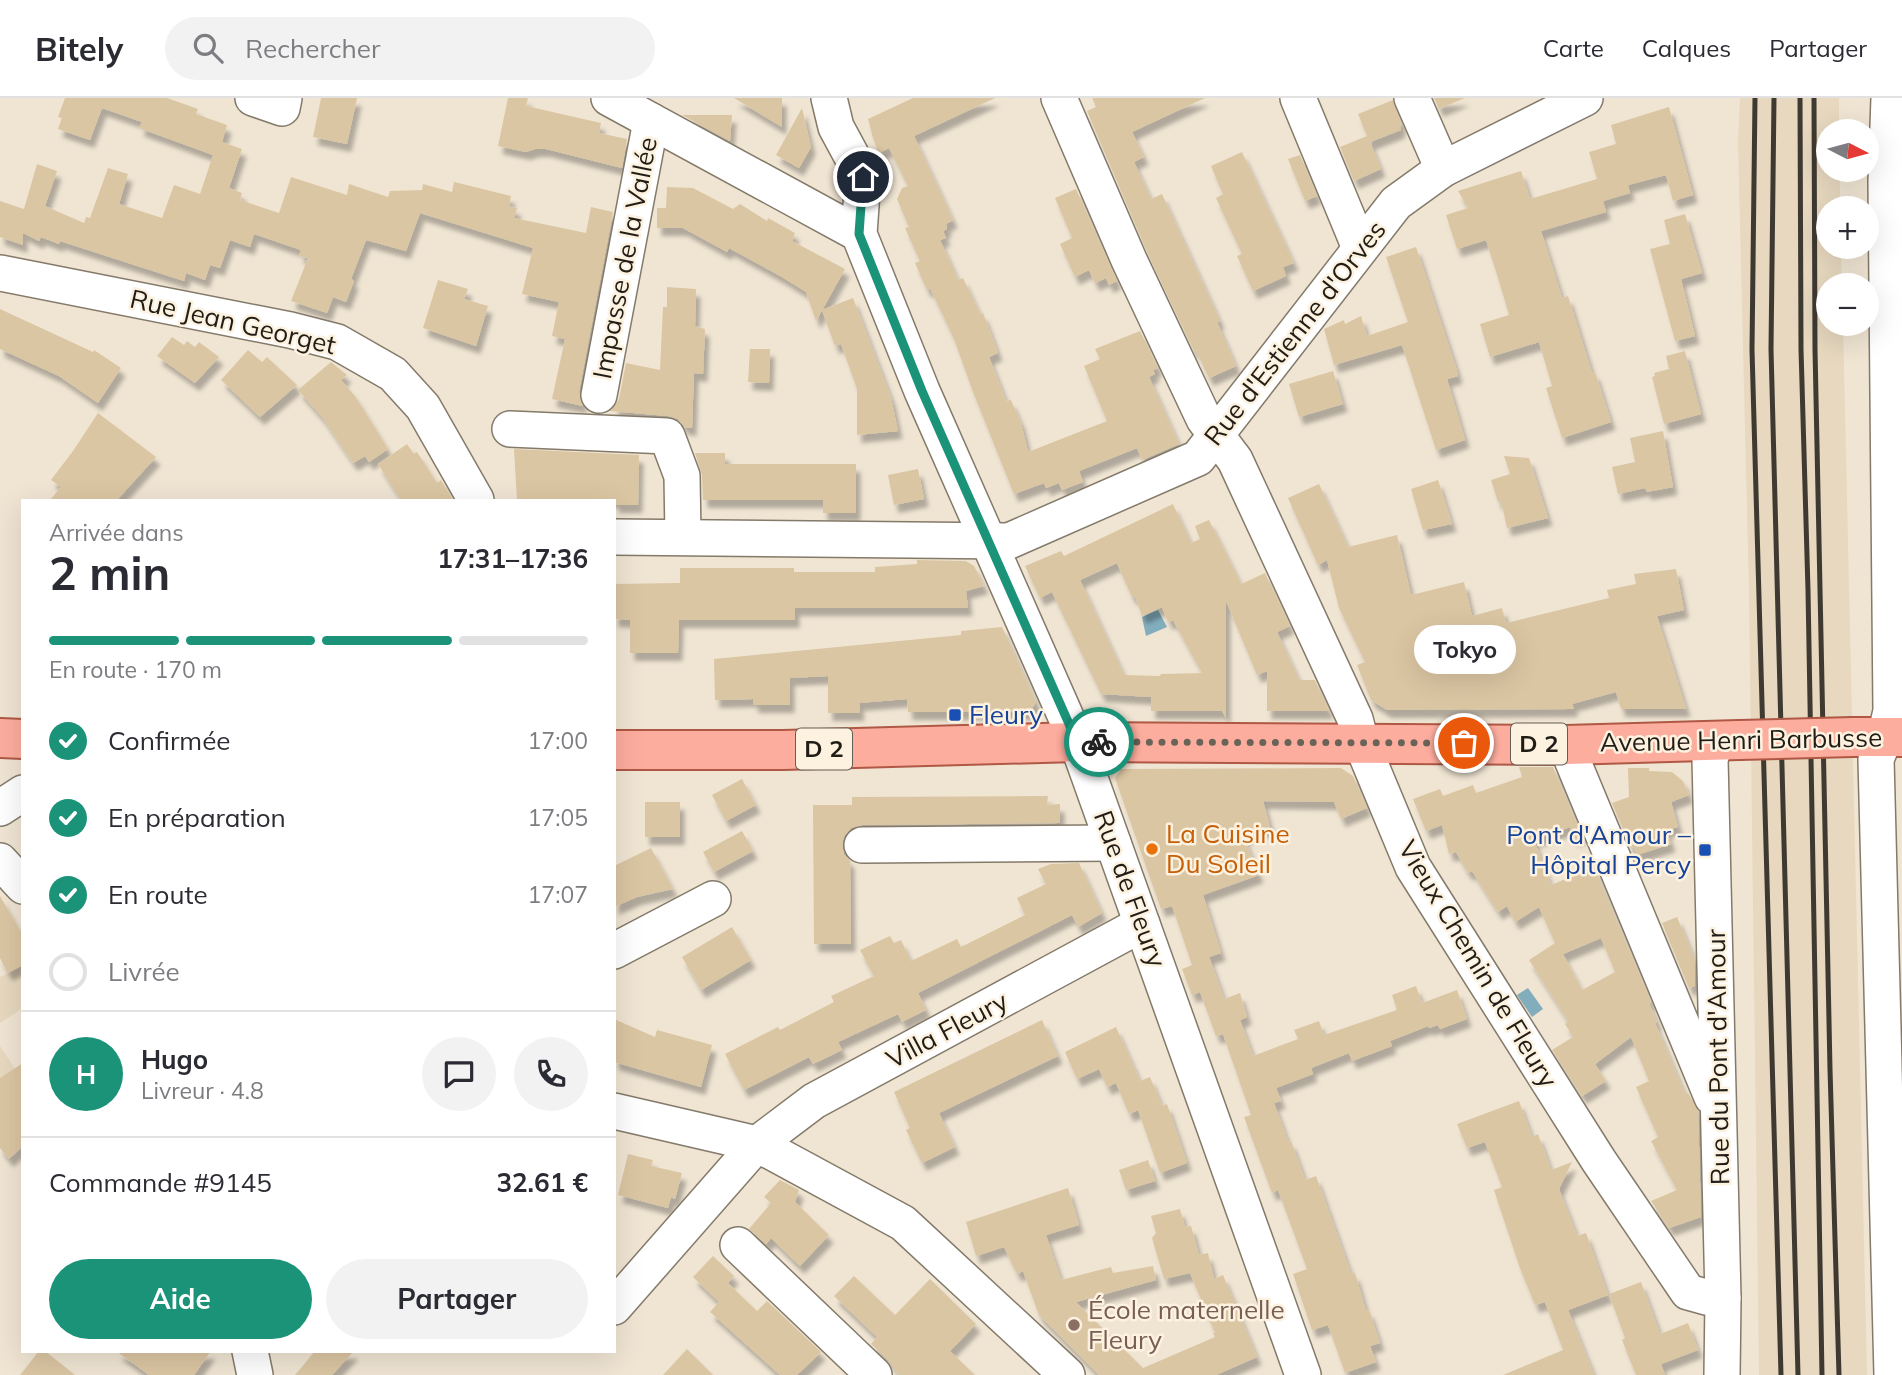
<!DOCTYPE html>
<html lang="fr">
<meta charset="utf-8">
<style>
:root{--surface:#fff;--page:#f2f2f3;--text:#2b2b33;--muted:#7c7c81;--line:#e1e1e2;--accent:#1b9378}
body{margin:0;font-family:Mulish,sans-serif;background:var(--page);color:var(--text);height:100vh;display:flex;flex-direction:column;font-size:26px;white-space:nowrap}
*{box-sizing:border-box;margin:0}
p{font-size:23px;color:var(--muted)}
.icon{flex:none;width:38px;height:38px;fill:none;stroke:currentColor;stroke-width:2;stroke-linecap:round;stroke-linejoin:round}
.map{position:relative;flex:1;overflow:hidden}
.drawer{position:absolute;left:21px;top:401px;width:595px;height:854px;display:flex;flex-direction:column;background:var(--surface);border-radius:0px;box-shadow:0 7px 28px #0002}
.drawer>*{flex:none}
.needle{width:46px;rotate:96deg}
.tools{position:absolute;left:1816px;top:21px;display:grid;gap:14px}
.tools a{display:grid;place-items:center;width:63px;height:63px;border-radius:50%;background:var(--surface);box-shadow:0 7px 28px #0002;font-size:35px}
.pin{position:absolute;display:grid;place-items:center;width:60px;height:60px;color:#fff;margin:-30px;border:4px solid #fff;border-radius:50%;box-shadow:0 2px 7px #0007}
.courier{position:absolute;display:grid;place-items:center;width:70px;height:70px;margin:-35px;border:5px solid #1b9378;border-radius:50%;background:#fff;color:#222;box-shadow:0 2px 9px #0007}
.bubble{position:absolute;height:49px;border-radius:24px;background:var(--surface);box-shadow:0 7px 28px #0002;font-size:23px;font-weight:700;line-height:49px;text-align:center}
.summary em{font-style:normal;font-weight:700}
.summary div{display:flex;flex-direction:column-reverse}
.summary{display:flex;align-items:center;justify-content:space-between;height:119px;padding:0 28px}
h1{font-size:46px;font-weight:700;line-height:52px}
.bar{display:grid;grid-template-columns:repeat(4,1fr);gap:10px 7px;align-content:center;height:84px;padding:0 28px}
.bar i{height:9px;border-radius:5px;background:var(--line)}
.bar .on{background:var(--accent)}
.bar p{grid-column:span 4}
.line{display:flex;align-items:center;gap:18px;padding:0 28px;border-top:2px solid var(--line)}
.line div{flex:1}
.round{display:grid;place-items:center;flex:none;width:74px;height:74px;border-radius:37px;background:var(--page)}
ol{padding:0 28px;list-style:none}
li{display:flex;align-items:center;gap:21px;height:77px}
li p{margin-inline-start:auto}
li .icon{padding:7px;border-radius:50%;background:var(--accent);color:#fff;stroke-width:4}
li:last-child{color:var(--muted)}
li i{width:38px;height:38px;border:4px solid var(--line);border-radius:50%}
.cta{display:flex;gap:14px;margin-top:auto;padding:14px 28px}
.cta a{flex:1;height:80px;border-radius:42px;background:var(--accent);color:#fff;font-size:28px;font-weight:700;line-height:80px;text-align:center}
.cta a+a{background:var(--page);color:var(--text)}
header{display:flex;align-items:center;gap:42px;box-sizing:border-box;height:98px;padding:0 35px;background:var(--surface);border-bottom:2px solid var(--line)}
header strong{font-size:33px}
nav{display:flex;gap:38px;margin-inline-start:auto;font-size:24px}
.search{width:490px;height:63px;background:var(--page);display:flex;align-items:center;gap:18px;box-sizing:border-box;padding:0 24px;border-radius:38px;color:var(--muted);font-size:26px}
.map>svg:first-child{display:block}
.built{fill:#e7d8bf}
.water{fill:#81adbc}
.building{fill:#dbc6a3;fill-rule:evenodd;filter:url(#shadow)}
.lines{fill:none;stroke-linecap:round;stroke-linejoin:round}
.minor-casing{stroke:#847a6a;stroke-width:38}
.major-casing{stroke:#af5845;stroke-width:42}
.minor{stroke:#fff;stroke-width:35}
.major{stroke:#fdad9e;stroke-width:38}
.rail{stroke:#3f3a31;stroke-width:5}
.major-bridge-casing{stroke:#af5845;stroke-width:42;stroke-linecap:butt}
.major-bridge{stroke:#fdad9e;stroke-width:38}
.done{stroke:#696358;stroke-width:7;stroke-dasharray:0 12.6}
.route{stroke:#1b9378;stroke-width:9}
.transit-dot{fill:#1a4fb4;stroke:#fdf2e0;stroke-width:2.5}
.food-dot{fill:#e8710a;stroke:#fdf2e0;stroke-width:2.5}
.education-dot{fill:#8d6e63;stroke:#fdf2e0;stroke-width:2.5}
.labels{text-anchor:middle;stroke-width:5;stroke-linejoin:round;paint-order:stroke}
.shield{fill:#fdf2e0;stroke:#635d53;stroke-width:2}
.shield-label{font-size:24px;font-weight:bold;fill:#211d16}
.street-label{font-size:26px;fill:#211d16;stroke:#fdf2e0}
.transit-label{font-size:26px;fill:#164399;stroke:#fdf2e0;text-anchor:start}
.food-label{font-size:26px;fill:#c56008;stroke:#fdf2e0;text-anchor:start}
.education-label{font-size:26px;fill:#785e54;stroke:#fdf2e0;text-anchor:start}
</style>
<header>
<strong>Bitely</strong>
<div class="search"><svg class="icon" aria-label="search" viewBox="0 0 24 24"><circle cx="10" cy="10" r="6"/><path d="M15 15l6 6"/></svg>Rechercher</div>
<nav><a>Carte</a><a>Calques</a><a>Partager</a></nav>
</header>
<div class="map">
<svg width="1902" height="1277" viewBox="0 0 1902 1277">
<defs>
<filter id="shadow"><feDropShadow dx="4.5" dy="8" stdDeviation="2" flood-color="#0004"/></filter>
</defs>
<rect width="100%" height="100%" fill="#f0e5d3"/>
<g class="built">
<path d="M1740 0H1839V33H1829V72H1840V110H1829V149H1841L1842 187H1829V226H1843L1867 1277H1759L1749 494 1738 44Z"/>
<path d="M23 867V910L0 925V879Z"/>
<path d="M0 948 23 983 0 998Z"/>
</g>
<g class="water">
<path d="M1158 512 1167 529 1146 538 1142 519Z"/>
<path d="M1528 890 1543 911 1532 919 1517 897Z"/>
</g>
<g class="building">
<path d="M65 0H167L198 11 196 16 227 27 222 44 242 51 229 90 242 95 240 102 279 115 291 79 347 97 349 86 388 99 390 93 422 92 423 86 452 94 454 84 511 98 509 108 517 110 514 120 586 135 591 109 613 114 579 293 583 308 552 301 565 241 552 238 559 204 522 196 533 150 420 115 406 153 366 142 351 181 354 183 346 204 333 199 327 215 291 203 308 160 299 158 301 152 254 136 250 149 230 142 220 170 210 167 205 182 186 175 184 183 60 143 59 146 41 139 39 143 23 135V147L0 139V103L24 111 37 66 57 73 45 108 84 125 86 119 90 120 108 70 128 76 119 106 162 120 174 87 200 96 213 57 139 30 142 24 102 10 90 42 58 31 62 20 58 19Z"/>
<path d="M321 0H357L347 46 313 39Z"/>
<path d="M508 0H528L526 8 601 25 599 35 627 41 622 70 546 51H535L526 54 498 48Z"/>
<path d="M734 0H782V29Z"/>
<path d="M913 0H995L914 38 953 122 946 126 947 131 943 133 946 140 940 142 958 182 963 180 980 216 983 215 998 255 989 259 1006 303 1011 302 1021 325 1028 354 1107 323 1084 268 1100 261 1095 251 1140 233 1158 270 1153 272 1155 276 1149 279 1179 346 1142 362 1137 350 1079 373 1083 384 1062 392 1059 385 1046 390 1044 385 1014 396 973 294 954 241 930 190 927 192 915 165 920 163 905 130 909 129 897 101 902 90 908 88 889 50 879 55 873 40 868 21Z"/>
<path d="M1092 0H1205L1132 34 1144 59 1134 64 1151 101 1162 96 1220 223 1217 224 1236 268 1209 280 1196 252 1194 253 1147 154 1087 13 1096 9Z"/>
<path d="M1434 0H1465L1439 11Z"/>
<path d="M1393 2 1402 27 1400 28 1401 32 1370 44 1381 71 1354 83 1340 49 1367 38 1358 16Z"/>
<path d="M1669 9 1693 97 1673 103 1666 77 1628 87 1630 95 1603 103 1606 114 1541 133 1562 200 1568 198 1592 275 1595 274 1611 324 1562 340 1546 290 1552 288 1539 244 1490 259 1480 226 1509 217 1499 183 1486 142 1457 151 1446 117 1468 110 1458 93 1521 73 1530 101 1597 81 1589 54 1616 46 1611 27Z"/>
<path d="M802 10 811 49 799 70 776 57Z"/>
<path d="M682 17H732L730 43Z"/>
<path d="M1242 54 1294 165 1283 169 1286 178 1253 193 1237 158 1242 156 1216 100 1223 96 1211 68Z"/>
<path d="M1300 57 1317 98 1305 103 1288 61Z"/>
<path d="M667 89 693 90 733 111 740 106 767 123 768 120 795 135 792 143 845 171 816 223 806 194 782 179 729 150 727 154 683 130H657V110H666Z"/>
<path d="M1076 91 1117 183 1109 187 1106 180 1095 185 1089 172 1075 179 1060 146 1072 140 1055 100Z"/>
<path d="M1685 116 1702 175 1681 181 1695 238 1675 243 1650 151 1670 146 1664 122Z"/>
<path d="M1416 149 1456 270 1458 278 1447 281 1465 342 1436 352 1402 247 1334 267 1324 231 1344 222 1345 226 1361 218 1367 238 1408 224 1386 159Z"/>
<path d="M438 182 468 191 464 201 488 208 476 248 423 230Z"/>
<path d="M667 189 696 191 695 228 705 231 703 276 694 275 692 330 684 329 678 321 668 318 610 313 619 301 626 265 660 272 663 209H667Z"/>
<path d="M853 200 891 300 898 333 857 337V291L841 246 835 248 822 212Z"/>
<path d="M0 211 93 254 94 252 121 270 98 305 59 278 0 251Z"/>
<path d="M172 239 184 247 187 243 195 249 199 244 219 259 195 285 157 258Z"/>
<path d="M750 251H770L769 285 748 284Z"/>
<path d="M248 252 262 264 267 259 297 287 260 319 221 282Z"/>
<path d="M1685 253 1701 316 1664 326 1652 279 1655 278 1654 275 1669 271 1666 258Z"/>
<path d="M331 264 347 277 341 282 355 298 388 351 369 364 365 358 353 365 322 319 298 292Z"/>
<path d="M1333 273 1343 306 1299 319 1289 286Z"/>
<path d="M98 315 156 359 117 402H50L61 389 51 382 54 378 73 353Z"/>
<path d="M1663 333 1673 389 1647 394 1645 390 1618 396 1612 369 1635 364 1630 340Z"/>
<path d="M407 346 414 356 417 354 437 385 441 382 453 402H401L378 366Z"/>
<path d="M514 351 639 357 638 407H615L614 402H517Z"/>
<path d="M695 355H725V366H856V415H823V402H703L702 377Z"/>
<path d="M1504 358 1529 360 1548 420 1507 430 1501 403 1498 404 1491 382 1510 376Z"/>
<path d="M918 371 924 401 894 407 888 377Z"/>
<path d="M1438 382 1452 426 1423 432 1411 391Z"/>
<path d="M1319 386 1348 449 1397 437 1411 497 1464 484 1472 518 1502 510 1506 525 1609 500 1607 492 1636 486 1634 476 1676 471 1684 512 1657 518 1686 611H1621L1616 594 1572 606 1574 611 1387 612 1371 602 1357 567 1365 564 1339 510 1327 462 1318 467 1288 400Z"/>
<path d="M1173 406 1191 445 1200 441 1195 428 1209 422 1241 486 1265 475 1290 528 1277 534 1299 582H1315L1329 613H1267V573L1257 577 1226 503V620L1222 613H1151V599L1101 596 1052 494 1040 500 1025 468 1061 453 1064 458ZM1117 465 1132 499 1135 498 1142 518 1162 509 1168 524 1173 522 1202 575 1161 576 1160 578 1124 577 1080 482Z"/>
<path d="M917 462 966 463 974 468 984 488 966 493 968 510H795V522H679L678 555H630V522L614 521V486L680 485V470H794V474H875V469L917 466Z"/>
<path d="M1002 529 1036 604 1030 614H908L907 601 859 605 860 615H828V578L790 580V607H754L753 601 715 602 714 561 961 537V533Z"/>
<path d="M1519 669H1553L1582 738 1574 741 1570 729 1534 742 1551 787 1594 769 1651 904 1649 905 1657 924 1655 925 1685 996 1688 995 1698 1012 1701 1119 1669 1130 1651 1103 1677 1092 1651 1043 1658 1039 1636 989 1649 983 1631 939 1595 966 1606 983 1582 998 1552 952 1573 939 1565 926 1568 923 1529 862 1555 845 1539 809 1515 824 1507 808 1498 814 1472 773 1468 775 1456 754 1449 756 1442 727 1426 733 1413 701 1440 691 1443 698 1473 687 1476 695 1522 679ZM1601 840 1615 874 1582 892 1563 856Z"/>
<path d="M1341 670 1353 678 1367 710 1341 721 1334 704 1263 703 1270 729 1244 739 1259 777 1203 797 1221 855 1209 859 1224 901 1240 895 1247 919 1240 922 1253 958 1298 941 1294 932 1319 923 1324 937 1397 912 1392 897 1416 888 1422 905 1457 892 1467 921 1440 931 1438 927 1429 930 1428 928 1390 943 1392 948 1352 963 1349 955 1311 970 1313 976 1276 990 1281 1003 1274 1005 1288 1044 1291 1043 1305 1082 1316 1078 1351 1176 1355 1175 1366 1213 1369 1212 1380 1245 1370 1248 1376 1264 1345 1275 1328 1227 1312 1232 1293 1176 1307 1171 1278 1092 1272 1095 1244 1019 1251 1017 1223 936 1216 938 1200 894 1192 897 1182 871 1192 867 1172 808 1161 811 1115 680 1121 671Z"/>
<path d="M1628 670H1649V673L1672 674 1683 683 1689 697 1671 704 1678 729 1666 732 1671 746 1637 757 1634 749 1631 750 1612 705 1629 699Z"/>
<path d="M742 681 756 707 726 723 712 697Z"/>
<path d="M1048 698 1047 707 1060 706V725L862 727 851 730 845 737 842 746 844 757 850 763 851 846H814L813 707H852V699Z"/>
<rect x="645" y="704" width="35" height="35"/>
<path d="M742 733 753 753 714 774 703 754Z"/>
<path d="M651 750 673 791 637 799 614 809V768Z"/>
<path d="M1079 765 1102 815 1078 829 1072 817 918 895 926 912 902 924 898 916 838 944 842 952 813 966 809 959 744 992 725 956 778 929 780 932 834 904 831 898 874 878 860 852 890 838 894 845 901 842 911 863 957 841 961 849 1025 817 1017 800 1046 786 1038 771 1051 766Z"/>
<path d="M0 798 23 838V867L8 875 0 860Z"/>
<path d="M1677 819 1695 862V888L1689 890 1662 825Z"/>
<path d="M732 829 751 862 701 892 682 859Z"/>
<path d="M614 921 655 939 657 932 712 947 701 989 614 964Z"/>
<path d="M1042 922 1058 958 939 1015 955 1049 922 1065 906 1032 910 1030 894 994Z"/>
<path d="M1116 929 1140 983 1150 979 1162 1008 1167 1006 1187 1065 1160 1075 1138 1012 1129 1016 1116 985 1107 989 1099 971 1077 981 1065 954Z"/>
<path d="M23 965V1048L9 1061 0 1050V980Z"/>
<path d="M1519 1003 1532 1039 1538 1036 1551 1072 1572 1064 1559 1091 1577 1138 1586 1135 1608 1197 1568 1212 1594 1277H1503L1563 1252 1545 1204 1535 1207 1520 1170 1494 1092 1502 1089 1485 1044 1467 1050 1457 1026Z"/>
<path d="M628 1056 653 1062 651 1068 682 1075 675 1101 671 1099 668 1110 618 1097Z"/>
<path d="M1148 1062 1155 1083 1126 1092 1119 1072Z"/>
<path d="M780 1082 799 1092 795 1104 829 1137 800 1168 771 1140 766 1146 749 1131 771 1105 764 1099Z"/>
<path d="M1068 1090 1079 1127 1046 1137 1061 1182 1111 1169 1113 1175 1153 1168 1156 1182 1076 1204 1143 1270 1215 1239 1213 1235H1215L1190 1175 1164 1181 1152 1140 1156 1135 1151 1118 1180 1111 1185 1129 1191 1128 1199 1157 1208 1155 1214 1181 1223 1177 1257 1259 1216 1277H1099L1039 1217 1023 1173 1017 1176 1004 1149 976 1158 966 1124Z"/>
<path d="M713 1158 734 1178 728 1185 757 1213 767 1203 821 1254 797 1277H780L710 1214 719 1204 693 1179Z"/>
<path d="M854 1178 895 1217 930 1181 976 1226 950 1253 975 1277H899L888 1262 871 1246 877 1239 834 1198Z"/>
<path d="M1641 1184 1660 1236 1688 1225 1698 1252 1661 1266 1665 1277H1636L1622 1242 1625 1240 1609 1196Z"/>
<path d="M687 1251 713 1277H663Z"/>
<path d="M39 1253H45L75 1277H20Z"/>
<path d="M116 1253H211L194 1277H149Z"/>
<path d="M315 1253H354L332 1277H295Z"/>
</g>
<g class="lines">
<defs>
<g id="minor">
<path d="M253 0 282 10 284 0"/>
<path d="M609 0 859 136"/>
<path d="M829 0 836 29 863 79 859 136 922 293 1077 644 1303 1277"/>
<path d="M1059 0 1129 162 1204 321 1235 362 1355 621 1361 644 1413 769 1599 1063 1688 1194 1706 1199 1723 1200"/>
<path d="M1298 0 1360 150"/>
<path d="M1412 0 1443 71"/>
<path d="M1889 0 1886 84 1891 613 1885 639 1876 661 1892 1277"/>
<path d="M0 175 290 232 337 244 393 276 423 309 476 402"/>
<path d="M599 297 651 23"/>
<path d="M510 331 667 338 682 378 683 439"/>
<path d="M614 439 1009 443 1198 360 1396 105 1443 71 1585 0"/>
<path d="M1717 642 1710 661 1723 1200 1722 1277"/>
<path d="M1566 647 1712 999"/>
<path d="M0 710 23 695"/>
<path d="M862 747 1113 745"/>
<path d="M0 763 23 788"/>
<path d="M614 853 713 801"/>
<path d="M614 1013 757 1046 903 1125 1067 1277"/>
<path d="M738 1147 874 1277"/>
<path d="M614 1209 757 1046 814 1003 1142 826"/>
<path d="M250 1253 255 1277"/>
</g>
<g id="major">
<path d="M1853 639H1902"/>
<path d="M0 640 23 641"/>
<path d="M614 652H783L1077 644 1566 647 1739 642"/>
</g>
</defs>
<use href="#minor" class="minor-casing"/>
<use href="#major" class="major-casing"/>
<use href="#minor" class="minor"/>
<use href="#major" class="major"/>
<g class="rail">
<path d="M1755 0 1752 252 1781 1277"/>
<path d="M1774 0 1771 251 1798 1277"/>
<path d="M1800 0 1801 251 1808 492 1822 1277"/>
<path d="M1814 0 1815 251 1830 971 1839 1277"/>
</g>
<defs>
<path id="major-bridge" d="M1739 642 1853 639"/>
</defs>
<use href="#major-bridge" class="major-bridge-casing"/>
<use href="#major-bridge" class="major-bridge"/>
</g>
<g class="lines">
<path class="done" d="M1099 644 1464 645"/>
<path class="route" d="M863 79 859 136 922 293 1077 644H1099"/>
</g>
<g class="transit-dot">
<rect x="948" y="610" width="14" height="14" rx="3.5"/>
<rect x="1698" y="745" width="14" height="14" rx="3.5"/>
</g>
<circle class="food-dot" cx="1152" cy="751" r="7"/>
<circle class="education-dot" cx="1074" cy="1227" r="7"/>
<g class="labels">
<g class="shield">
<rect x="1511" y="625.5" width="56" height="41" rx="5"/>
<rect x="796" y="630.5" width="56" height="41" rx="5"/>
</g>
<g class="shield-label">
<text x="1539" y="654">D 2</text>
<text x="824" y="659">D 2</text>
</g>
<g class="street-label">
<text transform="translate(625 160) rotate(-79)" y="9">Impasse de la Vallée</text>
<text transform="translate(233 224) rotate(13)" y="9">Rue Jean Georget</text>
<text transform="translate(1295 235) rotate(-52)" y="9">Rue d'Estienne d'Orves</text>
<text transform="translate(1741 642) rotate(-1)" y="9">Avenue Henri Barbusse</text>
<text transform="translate(1130 791) rotate(70)" y="9">Rue de Fleury</text>
<text transform="translate(1478 866) rotate(59)" y="9">Vieux Chemin de Fleury</text>
<text transform="translate(947 932) rotate(-28)" y="9">Villa Fleury</text>
<text transform="translate(1718 959) rotate(-91)" y="9">Rue du Pont d'Amour</text>
</g>
<g class="transit-label">
<text x="969" y="626">Fleury</text>
<text x="1691" y="746" text-anchor="end">Pont d'Amour –<tspan x="1691" dy="30">Hôpital Percy</tspan></text>
</g>
<g class="food-label">
<text x="1166" y="745">La Cuisine<tspan x="1166" dy="30">Du Soleil</tspan></text>
</g>
<g class="education-label">
<text x="1088" y="1221">École maternelle<tspan x="1088" dy="30">Fleury</tspan></text>
</g>
</g>
</svg>
<div class="tools">
<a><svg class="needle" viewBox="-14 -14 28 28"><path d="M0-13l5 13h-10z" fill="#e53935"/><path d="M0 13l5-13h-10z" fill="#7c7c81"/></svg></a>
<a>+</a>
<a>−</a>
</div>
<div class="pin" style="left:1464px;top:645px;background:#ea580c"><svg class="icon" aria-label="bag" viewBox="0 0 24 24"><path d="M5 8h14l-1 12H6zM9 8a3 3 0 0 1 6 0"/></svg></div>
<div class="pin" style="left:863px;top:79px;background:#1f2937"><svg class="icon" aria-label="home" viewBox="0 0 24 24"><path d="M3 11l9-7 9 7M6 9v11h12V9"/></svg></div>
<div class="courier" style="left:1099px;top:644px"><svg class="icon" aria-label="bike" viewBox="0 0 24 24"><circle cx="6" cy="16" r="4"/><circle cx="18" cy="16" r="4"/><path d="M6 16l4-8h5l3 8M10 8l3 8H6M13 5h3"/></svg></div>
<div class="bubble" style="left:1414px;top:527px;width:102px">Tokyo</div>
<section class="drawer">
<div class="summary"><div><h1>2 min</h1><p>Arrivée dans</p></div><em>17:31–17:36</em></div>
<div class="bar"><i class="on"></i><i class="on"></i><i class="on"></i><i></i><p>En route · 170 m</p></div>
<ol>
<li><svg class="icon" aria-label="check" viewBox="0 0 24 24"><path d="M5 12l5 5 9-10"/></svg>Confirmée<p>17:00</p></li>
<li><svg class="icon" aria-label="check" viewBox="0 0 24 24"><path d="M5 12l5 5 9-10"/></svg>En préparation<p>17:05</p></li>
<li><svg class="icon" aria-label="check" viewBox="0 0 24 24"><path d="M5 12l5 5 9-10"/></svg>En route<p>17:07</p></li>
<li><i></i>Livrée</li>
</ol>
<div class="line" style="height:126px"><b class="round" style="background:var(--accent);color:#fff">H</b><div><b>Hugo</b><p>Livreur · 4.8</p></div><a class="round"><svg class="icon" aria-label="chat" viewBox="0 0 24 24"><path d="M4 5h16v11H9l-5 4z"/></svg></a><a class="round"><svg class="icon" aria-label="phone" viewBox="0 0 24 24"><path d="M5 4h4l2 5-3 2q2 4 5 5l2-3 5 2v4C11 20 4 13 5 4z"/></svg></a></div>
<div class="line" style="height:91px"><div>Commande #9145</div><b>32.61 €</b></div>
<div class="cta"><a>Aide</a><a>Partager</a></div>
</section>
</div>
